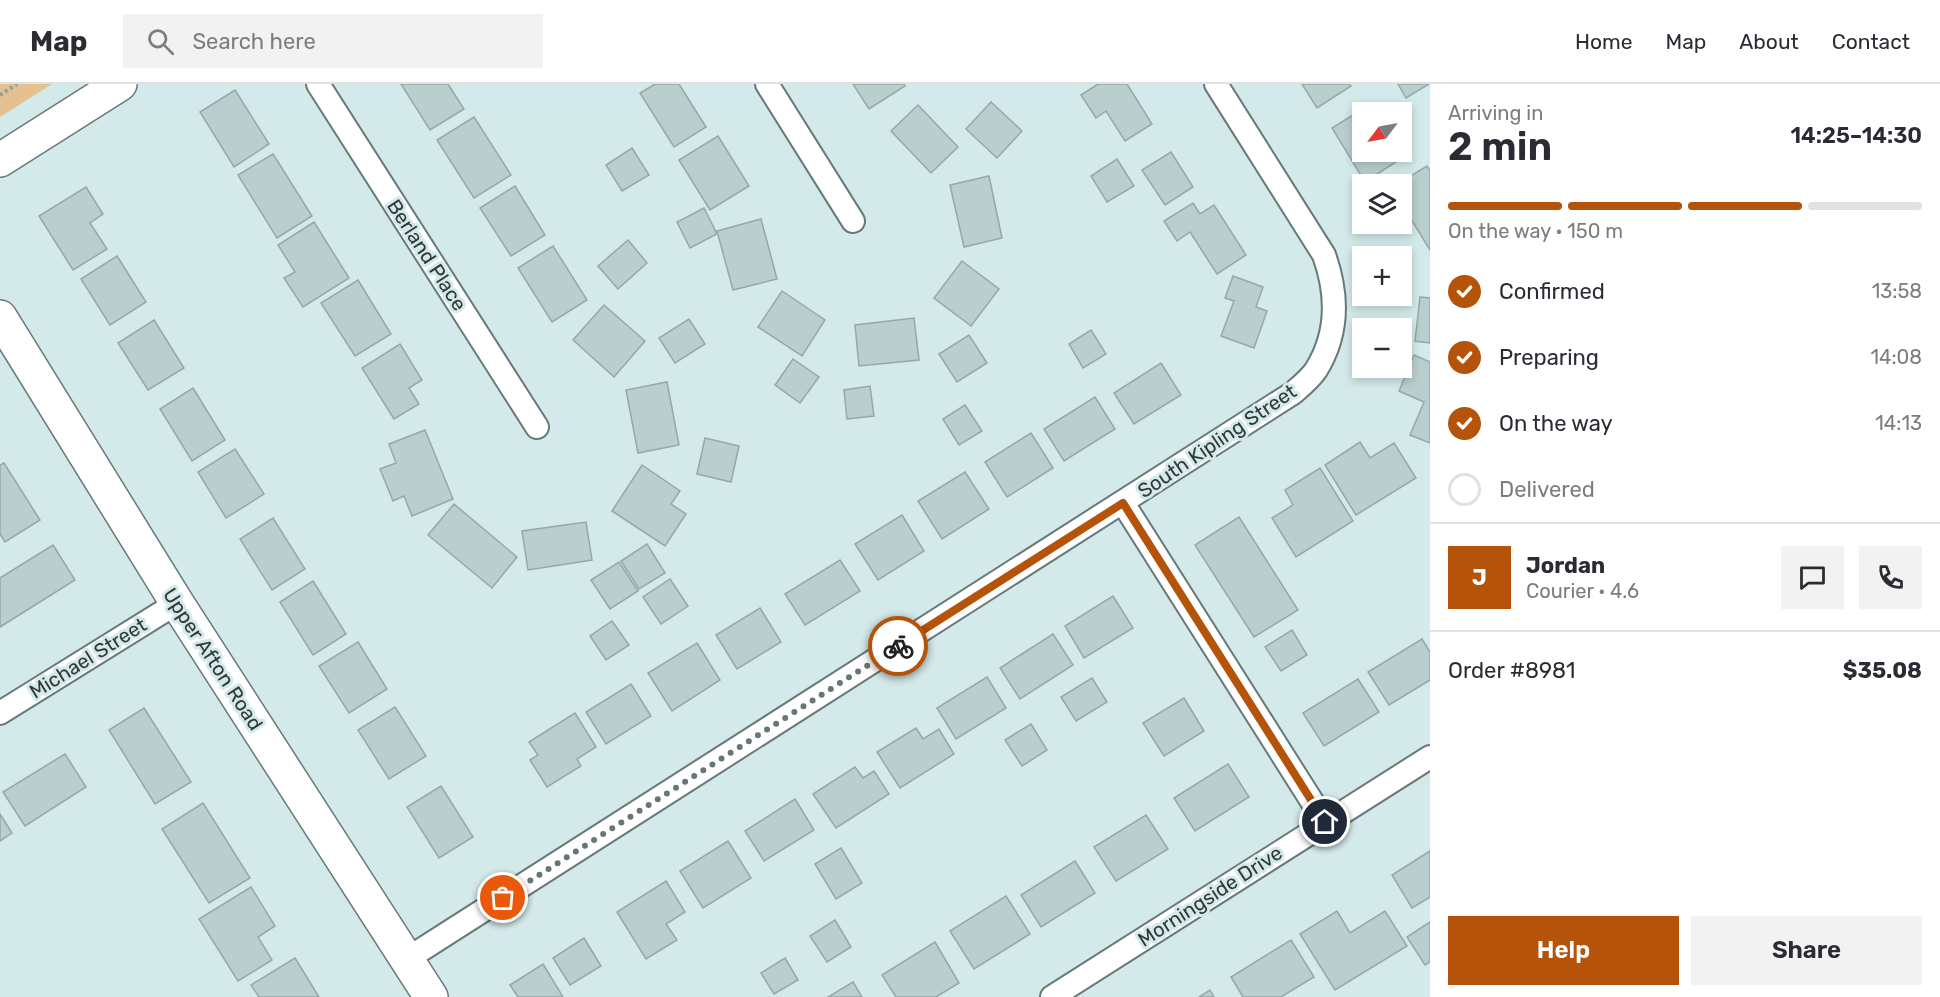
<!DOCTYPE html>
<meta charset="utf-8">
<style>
:root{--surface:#fff;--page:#f2f2f3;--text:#2b2b33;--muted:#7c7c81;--line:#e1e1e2;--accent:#b45309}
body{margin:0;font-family:Rubik,sans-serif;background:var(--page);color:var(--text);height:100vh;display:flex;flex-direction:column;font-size:22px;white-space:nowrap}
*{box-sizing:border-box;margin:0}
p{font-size:20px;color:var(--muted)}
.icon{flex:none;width:33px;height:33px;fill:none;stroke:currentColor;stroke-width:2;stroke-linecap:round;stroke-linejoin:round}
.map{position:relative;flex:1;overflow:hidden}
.side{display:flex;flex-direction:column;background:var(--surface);width:510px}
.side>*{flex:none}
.needle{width:39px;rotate:238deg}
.controls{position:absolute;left:1352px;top:18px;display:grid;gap:12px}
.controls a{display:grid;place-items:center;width:60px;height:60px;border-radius:0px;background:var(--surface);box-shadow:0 3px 9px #0003;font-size:30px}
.pin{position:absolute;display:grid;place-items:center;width:51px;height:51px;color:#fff;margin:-26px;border:3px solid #fff;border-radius:50%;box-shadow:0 2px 6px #0007}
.courier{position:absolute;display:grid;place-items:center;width:60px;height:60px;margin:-30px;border:4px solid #b45309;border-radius:50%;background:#fff;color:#222;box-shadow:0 2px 8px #0007}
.summary em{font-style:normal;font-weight:600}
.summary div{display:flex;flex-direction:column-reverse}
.summary{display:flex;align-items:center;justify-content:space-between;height:102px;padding:0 18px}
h1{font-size:39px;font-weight:600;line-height:45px}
.bar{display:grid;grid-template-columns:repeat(4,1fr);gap:9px 6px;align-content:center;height:72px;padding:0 18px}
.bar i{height:8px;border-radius:4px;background:var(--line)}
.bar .current{background:var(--accent)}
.bar p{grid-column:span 4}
.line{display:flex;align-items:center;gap:15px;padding:0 18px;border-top:2px solid var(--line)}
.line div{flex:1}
.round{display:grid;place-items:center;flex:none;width:63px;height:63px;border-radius:0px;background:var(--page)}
ol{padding:0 18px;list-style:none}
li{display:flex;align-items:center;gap:18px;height:66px}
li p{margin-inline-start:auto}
li .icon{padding:6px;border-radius:50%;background:var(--accent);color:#fff;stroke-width:4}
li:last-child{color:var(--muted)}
li i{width:33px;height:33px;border:3px solid var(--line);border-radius:50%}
.action{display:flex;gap:12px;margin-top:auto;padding:12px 18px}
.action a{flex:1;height:69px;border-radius:0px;background:var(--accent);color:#fff;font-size:24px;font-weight:600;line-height:69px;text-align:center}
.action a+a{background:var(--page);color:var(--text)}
header{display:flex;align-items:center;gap:36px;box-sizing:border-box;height:84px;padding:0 30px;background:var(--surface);border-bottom:2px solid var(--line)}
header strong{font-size:28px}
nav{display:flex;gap:33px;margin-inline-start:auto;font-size:21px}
.search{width:420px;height:54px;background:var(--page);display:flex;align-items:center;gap:15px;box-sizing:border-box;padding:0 21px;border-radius:0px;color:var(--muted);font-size:22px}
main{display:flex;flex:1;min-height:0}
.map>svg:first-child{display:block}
.green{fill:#e4c18f}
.building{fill:#bacece;stroke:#94a8a8;stroke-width:1.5}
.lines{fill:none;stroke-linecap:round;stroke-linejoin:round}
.street-casing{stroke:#677979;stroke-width:26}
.secondary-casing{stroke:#677979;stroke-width:36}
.path{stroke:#909f9f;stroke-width:4;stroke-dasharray:3 3;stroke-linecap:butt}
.street{stroke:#fff;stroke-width:22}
.secondary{stroke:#fff;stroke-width:33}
.done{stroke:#697676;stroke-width:6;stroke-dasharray:0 10.8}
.route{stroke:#b45309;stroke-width:8}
.labels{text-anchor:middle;stroke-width:6;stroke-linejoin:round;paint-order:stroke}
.street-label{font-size:20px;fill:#303838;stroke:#d4e9e9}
</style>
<header>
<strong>Map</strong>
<div class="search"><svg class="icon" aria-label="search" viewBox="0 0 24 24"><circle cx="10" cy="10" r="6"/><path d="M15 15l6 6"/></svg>Search here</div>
<nav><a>Home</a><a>Map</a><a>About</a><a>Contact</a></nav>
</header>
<main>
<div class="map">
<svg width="1430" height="913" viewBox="0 0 1430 913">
<rect width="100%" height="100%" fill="#d4e9e9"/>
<path class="green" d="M0 0H52L0 33Z"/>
<g class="building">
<path d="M401 0H448L464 25 430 46Z"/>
<path d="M655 0H679L706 43 674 63 640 9Z"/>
<path d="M853 0H904L905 2 869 25Z"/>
<path d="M1098 0H1127L1152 40 1125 57 1106 27 1096 34 1081 11Z"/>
<path d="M1302 0H1349L1351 2 1317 24Z"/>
<path d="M1398 0H1429L1406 14Z"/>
<path d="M235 6 269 60 234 83 200 28Z"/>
<path d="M991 18 1022 47 997 74 966 45Z"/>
<path d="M918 21 958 63 931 89 891 47Z"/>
<path d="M1369 21 1374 28H1362V68H1398L1402 74 1365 98 1332 44Z"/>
<path d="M474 33 511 91 474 114 437 56Z"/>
<path d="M718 52 749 102 710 126 679 76Z"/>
<path d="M632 64 649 91 622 107 606 81Z"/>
<path d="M1171 68 1193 103 1165 121 1142 86Z"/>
<path d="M273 70 312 132 277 154 238 91Z"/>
<path d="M1117 75 1134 102 1107 118 1091 92Z"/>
<path d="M1427 82 1430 87V166L1411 135 1395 145 1391 140H1401V100H1397Z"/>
<path d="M989 92 1002 154 964 163 950 101Z"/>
<path d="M515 102 545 151 511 172 480 124Z"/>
<path d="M86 103 103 130 90 139 107 165 73 186 39 132Z"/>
<path d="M1193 119 1200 130 1214 121 1246 171 1217 190 1190 148 1177 157 1164 137Z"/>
<path d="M704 124 717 150 690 164 677 138Z"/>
<path d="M761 135 777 195 733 206 717 147Z"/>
<path d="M314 138 349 194 303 223 284 194 295 188 278 161Z"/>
<path d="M628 156 647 179 618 205 598 182Z"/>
<path d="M553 162 587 216 552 238 518 184Z"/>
<path d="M117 172 146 218 110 241 81 195Z"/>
<path d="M962 177 999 205 971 242 934 214Z"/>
<path d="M1233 192 1263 203 1256 223 1267 227 1254 264 1221 252 1234 217 1225 214Z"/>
<path d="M358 196 391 250 355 272 321 219Z"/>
<path d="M782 207 825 236 802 272 758 243Z"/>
<path d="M1420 213 1430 214V259L1415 257Z"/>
<path d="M604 221 645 257 614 293 573 256Z"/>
<path d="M914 234 919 276 859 282 855 241Z"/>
<path d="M689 235 705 260 675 279 659 254Z"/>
<path d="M154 236 184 284 148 306 118 259Z"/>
<path d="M1091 246 1106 270 1083 284 1069 260Z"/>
<path d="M969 251 987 279 957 298 939 270Z"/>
<path d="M400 260 422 296 409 304 419 320 394 335 362 284Z"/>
<path d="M1414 271 1430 278V359L1410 351 1424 318 1399 307Z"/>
<path d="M793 275 819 293 800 319 775 301Z"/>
<path d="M1161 279 1181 311 1134 340 1114 309Z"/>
<path d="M667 298 679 361 638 369 626 306Z"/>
<path d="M870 302 874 332 847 335 844 306Z"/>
<path d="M193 304 225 356 192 377 160 325Z"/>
<path d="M1095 313 1115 345 1064 377 1044 345Z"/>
<path d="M965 321 982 347 959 361 943 335Z"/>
<path d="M425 346 453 415 412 432 404 412 393 417 380 385 396 379 389 360Z"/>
<path d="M1031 349 1053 384 1007 413 985 378Z"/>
<path d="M705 354 739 362 731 398 697 390Z"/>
<path d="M1360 358 1370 374 1394 359 1416 394 1356 431 1325 381Z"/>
<path d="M235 365 264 410 226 434 198 388Z"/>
<path d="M4 379 40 436 5 458 0 450V381Z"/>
<path d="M642 381 680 407 671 420 686 430 665 462 612 427Z"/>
<path d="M1320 384 1353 437 1296 473 1272 434 1293 421 1285 406Z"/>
<path d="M965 388 989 425 942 455 918 417Z"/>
<path d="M454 420 517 473 492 504 428 451Z"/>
<path d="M902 431 924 467 878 496 855 460Z"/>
<path d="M1239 433 1298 526 1254 553 1195 461Z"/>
<path d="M273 434 305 485 272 506 240 455Z"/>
<path d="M586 438 592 476 528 486 522 447Z"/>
<path d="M647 460 665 489 639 505 621 477Z"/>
<path d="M53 461 75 496 0 543V494Z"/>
<path d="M840 476 860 507 805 541 785 510Z"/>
<path d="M619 478 638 507 610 525 591 496Z"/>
<path d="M670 495 688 522 661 540 643 513Z"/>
<path d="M313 497 346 550 313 571 280 518Z"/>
<path d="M1113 512 1133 544 1084 574 1065 542Z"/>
<path d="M760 524 781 558 737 585 716 551Z"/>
<path d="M612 537 629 561 606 576 590 552Z"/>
<path d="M1292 546 1307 571 1281 587 1265 563Z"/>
<path d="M1053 550 1073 581 1020 615 1000 584Z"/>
<path d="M1422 555 1430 568V596L1389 621 1368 588Z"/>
<path d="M358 558 387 605 349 629 319 582Z"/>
<path d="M697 559 720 596 672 627 648 589Z"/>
<path d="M987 593 1006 624 956 655 937 624Z"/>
<path d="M1092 594 1107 618 1076 637 1061 613Z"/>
<path d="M1358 595 1379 628 1324 662 1303 629Z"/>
<path d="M631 600 651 632 606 660 586 628Z"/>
<path d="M1184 614 1204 647 1164 672 1143 639Z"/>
<path d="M395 623 426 672 389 695 358 646Z"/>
<path d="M144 624 191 698 155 720 109 646Z"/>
<path d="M575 629 596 663 577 675 581 682 547 703 530 676 538 671 529 658Z"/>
<path d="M1031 640 1047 666 1022 682 1005 656Z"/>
<path d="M916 644 923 655 939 645 954 670 900 704 877 668Z"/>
<path d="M65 670 86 703 25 742 3 708Z"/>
<path d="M1228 680 1249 713 1195 747 1174 714Z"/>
<path d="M855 683 863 694 874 687 889 710 836 744 813 710Z"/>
<path d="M441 702 473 753 439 774 407 723Z"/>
<path d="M795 715 814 746 764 777 745 747Z"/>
<path d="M203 719 250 794 209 819 162 745Z"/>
<path d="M0 730 12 749 0 757Z"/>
<path d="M1146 731 1168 765 1116 797 1094 763Z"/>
<path d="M728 757 751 794 703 824 680 787Z"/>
<path d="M841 764 862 799 836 815 815 780Z"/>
<path d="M1430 767V813L1412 824 1392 791Z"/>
<path d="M1075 777 1095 809 1041 843 1021 811Z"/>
<path d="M666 797 685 828 666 840 677 856 646 875 617 828Z"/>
<path d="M251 803 275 842 258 853 272 876 238 897 199 835Z"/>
<path d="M1006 812 1030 850 974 885 950 847Z"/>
<path d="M1337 827 1350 849 1385 827 1407 862 1335 906 1300 850Z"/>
<path d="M835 836 851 863 827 878 810 852Z"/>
<path d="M1430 838V878L1425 881 1407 853Z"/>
<path d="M584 854 601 882 570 901 553 874Z"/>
<path d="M1291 856 1314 893 1281 913H1243L1231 893Z"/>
<path d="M935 858 959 899 936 913H896L882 891Z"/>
<path d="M295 874 319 913H259L251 901Z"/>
<path d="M785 874 798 896 774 910 761 889Z"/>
<path d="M543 880 563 913H518L510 901Z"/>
<path d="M853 898 862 913H828Z"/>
<path d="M1210 906 1214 913H1199Z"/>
</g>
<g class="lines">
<defs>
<g id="street">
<path d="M318 0 537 343"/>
<path d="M767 0 853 137"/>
<path d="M1123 419 1325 738"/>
<path d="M0 629 177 519"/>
<path d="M407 875 1293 309C1301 302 1310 295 1316 286 1339 249 1338 210 1324 171L1216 0"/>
<path d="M1052 913 1430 673"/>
</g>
<g id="secondary">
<path d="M0 76 120 0"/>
<path d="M0 233 177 519 431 913"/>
</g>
</defs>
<use href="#street" class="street-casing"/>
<use href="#secondary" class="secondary-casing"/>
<path class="path" d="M0 11 17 0"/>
<use href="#street" class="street"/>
<use href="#secondary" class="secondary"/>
</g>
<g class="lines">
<path class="done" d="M503 814 898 562"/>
<path class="route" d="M898 562 1123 419 1325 738"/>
</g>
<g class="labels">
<g class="street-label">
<text transform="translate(427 171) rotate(57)" y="7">Berland Place</text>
<text transform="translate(1217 357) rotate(-34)" y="7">South Kipling Street</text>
<text transform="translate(88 574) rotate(-32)" y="7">Michael Street</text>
<text transform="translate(213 575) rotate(57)" y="7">Upper Afton Road</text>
<text transform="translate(1210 812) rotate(-33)" y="7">Morningside Drive</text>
</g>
</g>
</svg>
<div class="controls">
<a><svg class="needle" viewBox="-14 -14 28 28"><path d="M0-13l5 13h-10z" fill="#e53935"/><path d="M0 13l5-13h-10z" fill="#7c7c81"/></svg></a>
<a><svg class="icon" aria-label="layers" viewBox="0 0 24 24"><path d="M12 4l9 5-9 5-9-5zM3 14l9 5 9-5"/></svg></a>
<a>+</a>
<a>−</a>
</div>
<div class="pin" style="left:503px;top:814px;background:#ea580c"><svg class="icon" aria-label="bag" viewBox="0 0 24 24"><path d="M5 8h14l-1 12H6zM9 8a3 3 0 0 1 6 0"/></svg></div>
<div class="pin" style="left:1325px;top:738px;background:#1f2937"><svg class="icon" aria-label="home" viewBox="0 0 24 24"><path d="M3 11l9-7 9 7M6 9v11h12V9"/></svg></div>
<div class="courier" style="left:898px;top:562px"><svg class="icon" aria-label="bike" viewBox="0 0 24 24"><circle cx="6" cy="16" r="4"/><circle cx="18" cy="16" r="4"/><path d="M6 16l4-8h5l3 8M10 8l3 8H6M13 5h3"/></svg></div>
</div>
<section class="side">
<div class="summary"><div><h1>2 min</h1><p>Arriving in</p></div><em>14:25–14:30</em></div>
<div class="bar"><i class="current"></i><i class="current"></i><i class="current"></i><i></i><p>On the way · 150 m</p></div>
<ol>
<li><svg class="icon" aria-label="check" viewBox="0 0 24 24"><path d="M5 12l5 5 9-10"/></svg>Confirmed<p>13:58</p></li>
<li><svg class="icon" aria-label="check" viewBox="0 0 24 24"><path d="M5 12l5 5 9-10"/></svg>Preparing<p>14:08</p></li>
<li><svg class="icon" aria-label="check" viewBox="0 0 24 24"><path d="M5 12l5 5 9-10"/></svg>On the way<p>14:13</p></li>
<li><i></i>Delivered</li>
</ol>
<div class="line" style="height:108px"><b class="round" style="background:var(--accent);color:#fff">J</b><div><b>Jordan</b><p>Courier · 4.6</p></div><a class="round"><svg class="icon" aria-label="chat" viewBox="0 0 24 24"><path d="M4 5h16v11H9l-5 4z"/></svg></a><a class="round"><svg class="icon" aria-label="phone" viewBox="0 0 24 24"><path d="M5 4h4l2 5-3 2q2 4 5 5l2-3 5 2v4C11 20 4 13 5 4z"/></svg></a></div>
<div class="line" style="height:78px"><div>Order #8981</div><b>$35.08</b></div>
<div class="action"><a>Help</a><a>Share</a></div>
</section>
</main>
